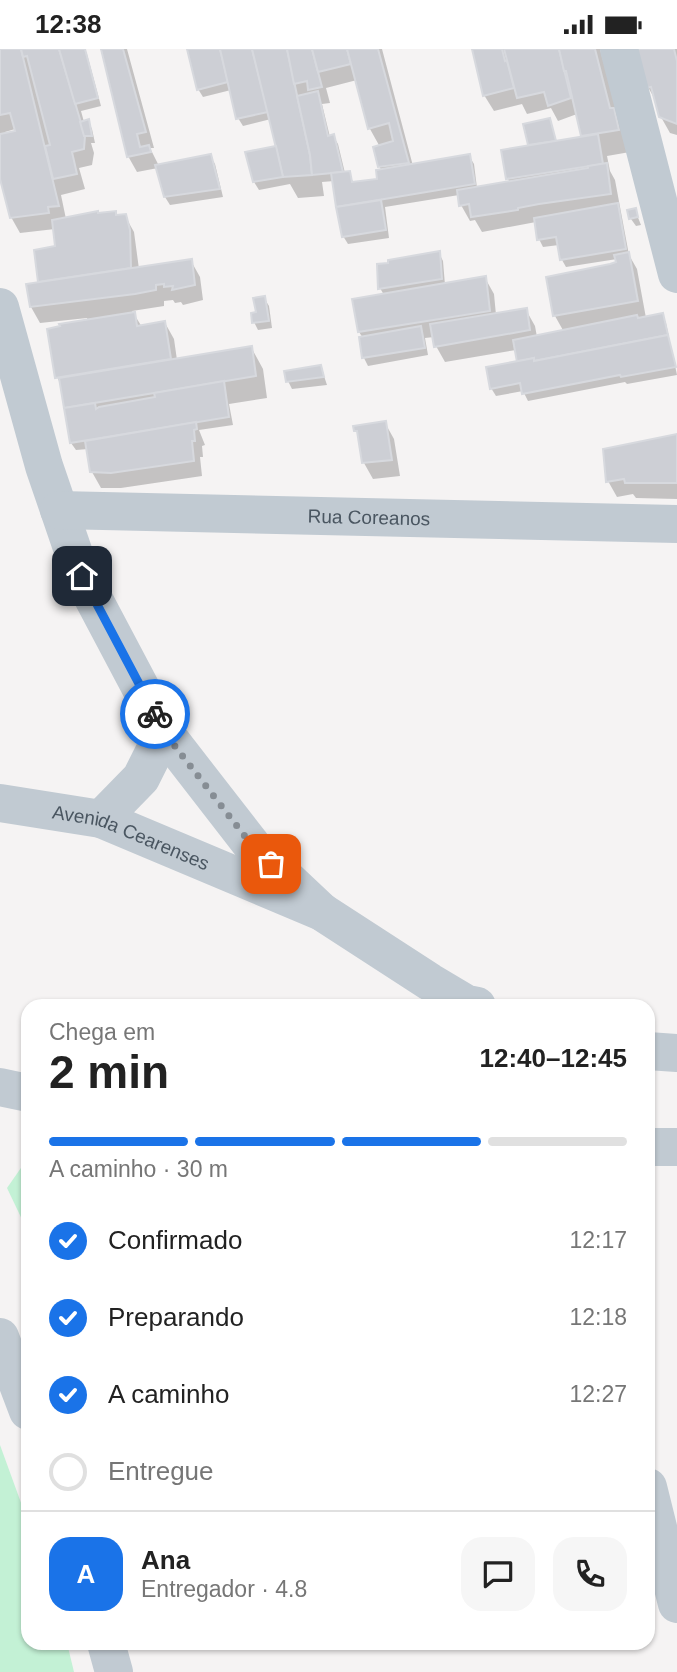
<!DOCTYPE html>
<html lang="pt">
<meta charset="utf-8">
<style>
:root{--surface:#fff;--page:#f6f6f6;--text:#222;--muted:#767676;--line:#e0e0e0;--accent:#1a73e8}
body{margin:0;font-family:Helvetica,sans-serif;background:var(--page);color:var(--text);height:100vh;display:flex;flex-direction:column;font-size:26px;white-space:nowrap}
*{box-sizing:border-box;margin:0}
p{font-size:23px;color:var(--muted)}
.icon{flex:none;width:38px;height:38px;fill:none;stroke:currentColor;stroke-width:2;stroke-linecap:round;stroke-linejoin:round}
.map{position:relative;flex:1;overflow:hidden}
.details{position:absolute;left:21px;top:950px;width:634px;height:651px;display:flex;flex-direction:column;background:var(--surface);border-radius:21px;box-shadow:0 2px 5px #0004}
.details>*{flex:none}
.pin{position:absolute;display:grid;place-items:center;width:60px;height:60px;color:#fff;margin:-30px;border-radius:14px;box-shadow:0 4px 10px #0006}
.courier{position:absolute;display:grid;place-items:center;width:70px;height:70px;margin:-35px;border:5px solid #1a73e8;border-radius:50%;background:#fff;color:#222;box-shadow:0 2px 9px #0007}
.headline em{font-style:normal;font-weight:600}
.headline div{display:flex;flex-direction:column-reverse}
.headline{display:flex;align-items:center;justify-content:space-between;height:119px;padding:0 28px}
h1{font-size:46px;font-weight:600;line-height:52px}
.bar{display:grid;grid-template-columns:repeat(4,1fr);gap:10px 7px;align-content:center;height:84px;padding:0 28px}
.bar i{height:9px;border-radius:5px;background:var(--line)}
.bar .selected{background:var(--accent)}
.bar p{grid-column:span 4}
.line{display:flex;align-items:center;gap:18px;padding:0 28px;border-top:2px solid var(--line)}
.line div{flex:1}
.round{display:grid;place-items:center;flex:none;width:74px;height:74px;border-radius:21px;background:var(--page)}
ol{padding:0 28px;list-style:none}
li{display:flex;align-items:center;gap:21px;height:77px}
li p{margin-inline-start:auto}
li .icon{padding:7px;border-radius:50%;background:var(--accent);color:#fff;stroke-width:4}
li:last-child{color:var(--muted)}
li i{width:38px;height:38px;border:4px solid var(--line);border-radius:50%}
.status{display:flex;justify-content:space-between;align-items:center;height:49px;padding:0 35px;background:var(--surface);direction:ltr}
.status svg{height:19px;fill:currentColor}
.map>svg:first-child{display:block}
.green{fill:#c3f1d5}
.shadow{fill:#0003;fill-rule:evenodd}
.building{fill:#cdcfd5;stroke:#d7d9de;stroke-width:2}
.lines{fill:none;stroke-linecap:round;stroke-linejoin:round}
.street{stroke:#c1cad2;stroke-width:38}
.done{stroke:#868d94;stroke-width:7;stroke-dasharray:0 12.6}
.route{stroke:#1a73e8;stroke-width:9}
.labels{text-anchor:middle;stroke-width:5;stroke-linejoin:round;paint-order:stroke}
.street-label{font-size:19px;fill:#4a5661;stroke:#fff}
</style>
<div class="status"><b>12:38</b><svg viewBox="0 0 49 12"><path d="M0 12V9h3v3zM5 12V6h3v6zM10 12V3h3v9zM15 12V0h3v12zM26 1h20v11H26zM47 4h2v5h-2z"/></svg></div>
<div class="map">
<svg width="677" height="1623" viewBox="0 0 677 1623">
<rect width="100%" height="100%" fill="#f5f3f3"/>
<g class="green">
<path d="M23 1116H28V1183L7 1139Z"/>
<path d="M0 1396 28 1473V1594H67L74 1623H0Z"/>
</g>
<g class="shadow">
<path d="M0 0H84L87 5 101 57 81 62 84 73 88 72 92 80 95 94H91L94 104 92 116 79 119 85 140 61 146 66 170 125 167 134 183 139 220 191 212 200 228 203 251 183 256 181 253 175 254 173 251 164 252V257L132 262 142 278 165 274 174 290 177 311 251 298 263 320 267 349 229 355 233 376 199 381 205 396 202 397 203 408H200L202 427 121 439H101L92 423 88 400 76 401 71 394 62 338 57 328 88 272 87 269 40 274 31 258 40 235 36 202 57 199 55 180 20 184 11 168 0 126ZM15 80 17 84 6 86 5 83Z"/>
<path d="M102 0H127L154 99H150L159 117 210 107 215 115 223 148 170 156 165 148 158 119 137 123 128 107Z"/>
<path d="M189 0H382L413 117 469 107 474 115 477 139 510 134 508 130 531 97 530 95 549 71 557 93 584 89 577 65 558 72 551 59 527 65 522 55 494 62 484 46 473 0H600L619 71 630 103 607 107 610 122 615 131 629 206 637 220 646 269 662 266 666 274 677 326 627 335 625 333 528 352 523 342 496 347 491 339 519 314 516 301 445 313 436 297 434 288 425 289 428 306 368 317 364 309 361 290 363 289 359 283 354 251 384 246 380 239 439 204 443 212 445 236 485 229 494 245 496 266 526 261 535 277 537 288 564 283 555 267 548 229 618 214 617 210 566 218 562 211 559 196 543 198 539 190 536 173 482 183 475 171 470 172 461 156 459 146 385 158 389 189 348 195 343 187 334 132 322 133 324 147 298 149 290 135 259 141 254 133 247 105 278 98 271 70 243 77 238 69 231 41 203 48 198 40ZM357 31 370 80 380 98 379 117 382 122 379 131 354 135 349 124H345L338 95 333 87 330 88 322 55 330 54 326 39Z"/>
<path d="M638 0H677V86L670 84 661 68 657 54 648 38Z"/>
<path d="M635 161 641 176 636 177 631 170Z"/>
<path d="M264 249 269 257 272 279 258 281 254 273Z"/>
<path d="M321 318 327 336 292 340 288 332Z"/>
<path d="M385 374 394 390 400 427 373 430 364 414 360 389 356 381Z"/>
<path d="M677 387V450L636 449 633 445 617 448 608 432Z"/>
</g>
<g class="building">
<path d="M0 0H21L59 157 48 158 49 164 10 169 0 130V85L15 82 10 64 0 66Z"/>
<path d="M21 0H59L85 87 84 100 72 103 77 125 53 130 45 97 50 96 27 7 23 8Z"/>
<path d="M59 0H85L98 49 75 55Z"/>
<path d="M101 0H123L146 83 137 85 140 98 149 96 151 103 127 108Z"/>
<path d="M187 0H220L228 33 197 41Z"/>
<path d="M220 0H252L268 63 236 70Z"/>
<path d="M252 0H287L310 106 312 126 283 128Z"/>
<path d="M287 0H312L322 38 308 41 307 32 294 35Z"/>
<path d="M312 0H347L351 15 318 23Z"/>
<path d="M347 0H378L409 114 378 118 373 98 393 92 389 74 368 80Z"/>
<path d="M472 0H502L505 12 507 11 514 39 483 47Z"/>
<path d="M504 0H559L571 49 548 57 544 43 517 49Z"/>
<path d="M559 0H595L610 59H614L619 81 581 87 566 22H564Z"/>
<path d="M636 0H674L677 12V75L659 68 651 38 646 39Z"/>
<path d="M318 42 328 87 334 85 343 123 312 126 310 106 297 47Z"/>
<path d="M550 69 556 92 528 96 523 75Z"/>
<path d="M89 70 92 87H84L80 73Z"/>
<path d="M598 85 603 115 506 130 501 101Z"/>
<path d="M276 97 283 128 253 133 245 103Z"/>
<path d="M211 105 220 140 164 148 155 116Z"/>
<path d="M470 105 475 135 336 158 331 124 350 122 352 133 377 130 376 121Z"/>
<path d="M607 114 611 145 539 155 518 159V161L471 168 469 155 459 157 457 141 588 119V117Z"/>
<path d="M381 151 386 181 342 188 336 158Z"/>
<path d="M618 154 626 200 560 211 556 188 537 191 534 169Z"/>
<path d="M636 159 638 168 629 170 627 161Z"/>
<path d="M98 162V164L116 162V166L126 165 130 181 131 219 38 233 34 201 55 197 52 171Z"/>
<path d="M440 202 442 230 378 240 377 215 388 214V211Z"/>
<path d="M629 203 638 252 553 267 546 228 610 215 616 213 614 206Z"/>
<path d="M192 210 195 236 172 241 173 237 164 238V235L156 236V241L135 245 30 258 26 235Z"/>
<path d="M486 227 490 262 358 283 352 250Z"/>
<path d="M265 247 269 272 252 274 251 264 256 263 253 249Z"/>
<path d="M527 259 530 281 434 298 430 275Z"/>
<path d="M135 263 137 277 165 272 171 310 55 329 47 280 60 277 59 275Z"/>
<path d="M663 264 668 286 534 312V309L517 313 513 291 637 266 638 269Z"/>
<path d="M421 277 425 299 362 309 359 288Z"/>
<path d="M668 286 676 318 621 328 620 326 522 345 520 334 490 340 486 318 534 309V312Z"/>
<path d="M252 297 256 327 64 359 59 329Z"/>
<path d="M321 316 324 328 286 333 284 322Z"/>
<path d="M224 332 229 368 70 394 64 359 95 354 96 360 99 358 155 348 154 344Z"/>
<path d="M386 372 392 411 362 414 357 382H354L353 377Z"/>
<path d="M196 373 197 380 194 381 195 392H192L194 412 111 424 90 423 85 392Z"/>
<path d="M677 385V434H625L624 430 606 433 603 400Z"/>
</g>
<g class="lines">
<g class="street">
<path d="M619 0 677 225"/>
<path d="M0 258 44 417 82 528 164 683 254 799 322 863"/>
<path id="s1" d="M59 461 677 475"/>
<path id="s2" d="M0 754 101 770 322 863 430 933 467 955 477 957"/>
<path d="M101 770 141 729 164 683"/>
<path d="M648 1002 677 1004"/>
<path d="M0 1038 28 1044"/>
<path d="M648 1098H677"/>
<path d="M0 1288 28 1362"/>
<path d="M648 1438 677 1555"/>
<path d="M106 1594 114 1623"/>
</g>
</g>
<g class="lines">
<path class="done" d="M155 665 164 683 254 799 271 815"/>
<path class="route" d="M82 527 155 665"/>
</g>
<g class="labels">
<g class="street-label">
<text dy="7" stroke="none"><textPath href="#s1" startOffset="310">Rua Coreanos</textPath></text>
<text dy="7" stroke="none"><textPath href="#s2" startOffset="136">Avenida Cearenses</textPath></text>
</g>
</g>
</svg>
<div class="pin" style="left:271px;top:815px;background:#ea580c"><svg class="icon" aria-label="bag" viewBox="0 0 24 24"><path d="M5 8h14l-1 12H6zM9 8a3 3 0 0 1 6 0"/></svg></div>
<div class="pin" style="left:82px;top:527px;background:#1f2937"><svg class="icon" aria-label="home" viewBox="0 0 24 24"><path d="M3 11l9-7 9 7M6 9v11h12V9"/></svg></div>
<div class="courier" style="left:155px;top:665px"><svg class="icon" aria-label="bike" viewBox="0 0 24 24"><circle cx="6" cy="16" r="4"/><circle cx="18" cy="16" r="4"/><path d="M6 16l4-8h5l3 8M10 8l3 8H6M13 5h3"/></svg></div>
<section class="details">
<div class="headline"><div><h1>2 min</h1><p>Chega em</p></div><em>12:40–12:45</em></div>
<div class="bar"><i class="selected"></i><i class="selected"></i><i class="selected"></i><i></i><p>A caminho · 30 m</p></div>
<ol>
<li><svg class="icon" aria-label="check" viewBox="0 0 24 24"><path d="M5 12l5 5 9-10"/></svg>Confirmado<p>12:17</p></li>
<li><svg class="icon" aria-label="check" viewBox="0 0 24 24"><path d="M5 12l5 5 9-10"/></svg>Preparando<p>12:18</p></li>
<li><svg class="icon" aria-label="check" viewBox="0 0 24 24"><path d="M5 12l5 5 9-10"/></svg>A caminho<p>12:27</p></li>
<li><i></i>Entregue</li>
</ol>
<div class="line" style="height:126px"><b class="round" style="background:var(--accent);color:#fff">A</b><div><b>Ana</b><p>Entregador · 4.8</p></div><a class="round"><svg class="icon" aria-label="chat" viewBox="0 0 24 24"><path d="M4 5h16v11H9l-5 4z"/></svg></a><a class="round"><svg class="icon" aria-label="phone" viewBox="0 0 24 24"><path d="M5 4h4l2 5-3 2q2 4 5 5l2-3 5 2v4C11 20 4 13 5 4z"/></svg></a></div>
</section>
</div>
